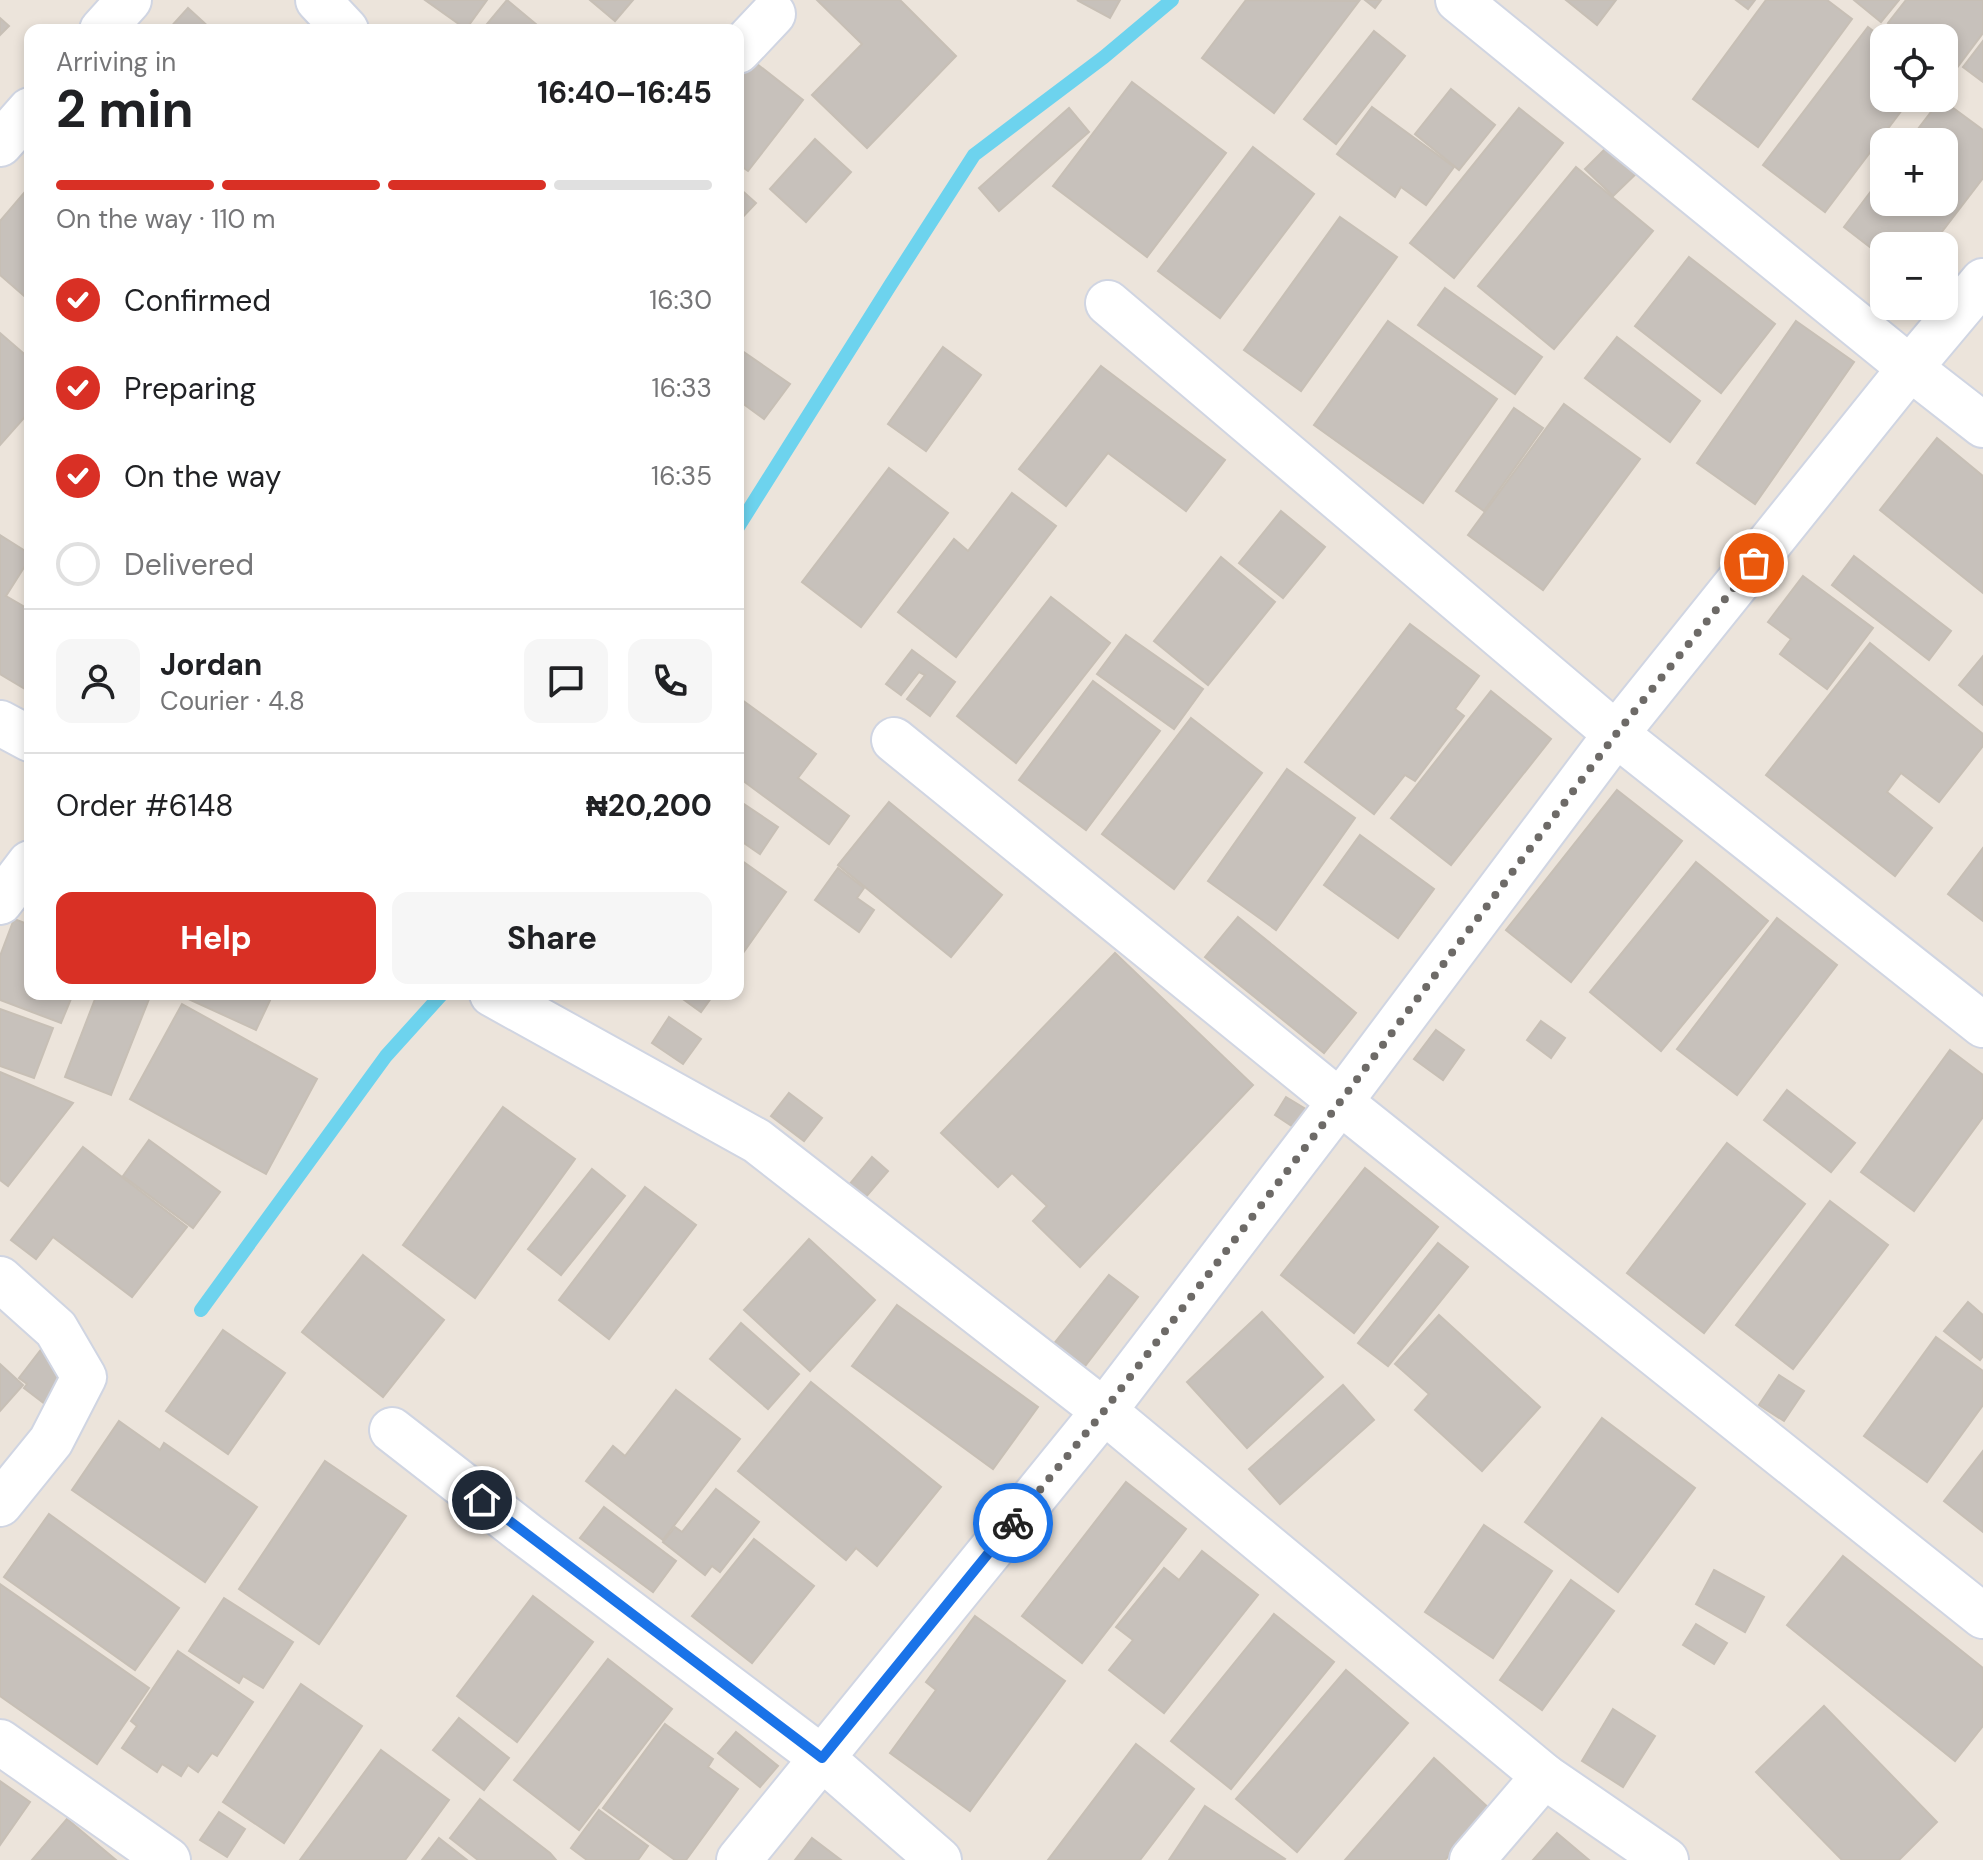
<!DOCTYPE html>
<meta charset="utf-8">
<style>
:root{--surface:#fff;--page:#f6f6f6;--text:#202124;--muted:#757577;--line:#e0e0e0;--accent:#d93025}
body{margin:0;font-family:"DM Sans",sans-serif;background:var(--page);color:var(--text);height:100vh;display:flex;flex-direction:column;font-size:30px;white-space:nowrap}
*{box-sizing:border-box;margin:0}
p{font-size:26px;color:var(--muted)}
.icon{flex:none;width:44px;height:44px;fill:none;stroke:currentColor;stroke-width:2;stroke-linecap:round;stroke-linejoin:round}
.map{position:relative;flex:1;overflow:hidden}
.side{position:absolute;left:24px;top:24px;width:720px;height:976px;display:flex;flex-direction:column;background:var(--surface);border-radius:16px;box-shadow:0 4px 12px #0003}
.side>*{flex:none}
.tools{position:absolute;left:1870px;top:24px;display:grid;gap:16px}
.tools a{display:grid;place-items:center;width:88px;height:88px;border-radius:16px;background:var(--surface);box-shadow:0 4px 12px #0003;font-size:40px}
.pin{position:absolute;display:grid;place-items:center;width:68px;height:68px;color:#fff;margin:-34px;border:4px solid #fff;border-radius:50%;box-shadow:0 2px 8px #0007}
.courier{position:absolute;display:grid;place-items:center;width:80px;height:80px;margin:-40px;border:6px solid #1a73e8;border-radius:50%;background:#fff;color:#222;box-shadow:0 2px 10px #0007}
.summary em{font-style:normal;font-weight:700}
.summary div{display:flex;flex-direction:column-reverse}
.summary{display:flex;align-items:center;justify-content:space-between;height:136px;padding:0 32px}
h1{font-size:52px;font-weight:700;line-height:60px}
.bar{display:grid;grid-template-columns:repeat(4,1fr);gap:12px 8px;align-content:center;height:96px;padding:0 32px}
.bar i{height:10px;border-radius:6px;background:var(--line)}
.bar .on{background:var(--accent)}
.bar p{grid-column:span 4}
.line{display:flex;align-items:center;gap:20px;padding:0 32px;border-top:2px solid var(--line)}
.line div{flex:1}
.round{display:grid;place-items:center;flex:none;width:84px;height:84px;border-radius:16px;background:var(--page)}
ol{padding:0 32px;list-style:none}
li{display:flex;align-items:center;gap:24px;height:88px}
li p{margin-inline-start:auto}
li .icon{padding:8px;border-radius:50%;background:var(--accent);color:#fff;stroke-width:4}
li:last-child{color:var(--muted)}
li i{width:44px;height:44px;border:4px solid var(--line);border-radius:50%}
.cta{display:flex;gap:16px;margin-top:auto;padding:16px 32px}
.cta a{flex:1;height:92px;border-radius:16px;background:var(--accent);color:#fff;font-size:32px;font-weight:700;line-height:92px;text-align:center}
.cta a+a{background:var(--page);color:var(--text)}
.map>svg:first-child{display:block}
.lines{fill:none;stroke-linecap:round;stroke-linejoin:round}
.stream{stroke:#6dd3ee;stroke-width:14}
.building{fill:#c7c1bb;stroke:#c7bfb5;stroke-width:2}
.minor-casing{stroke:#d0d5e2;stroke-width:48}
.minor{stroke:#fff;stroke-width:44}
.done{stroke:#6d6a67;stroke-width:8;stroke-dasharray:0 14.4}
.route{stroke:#1a73e8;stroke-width:10}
</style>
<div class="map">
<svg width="1983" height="1860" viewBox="0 0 1983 1860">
<rect width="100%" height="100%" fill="#ece4db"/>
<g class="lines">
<g class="stream">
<path d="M738 527 891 284 974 155 1104 57 1172 0"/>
<path d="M201 1310 386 1056 442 994"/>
</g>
</g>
<g class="building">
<path d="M425 0H487L466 29Z"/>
<path d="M507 0 543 30H482Z"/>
<path d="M590 0H633L615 21Z"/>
<path d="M817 0H900L956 56 867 148 812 95 862 44Z"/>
<path d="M1077 0H1120L1110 18Z"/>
<path d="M1246 0 1359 1 1274 113 1202 58Z"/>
<path d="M1365 0H1381L1375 8Z"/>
<path d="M1566 0H1616L1597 25Z"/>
<path d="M1736 0H1755L1748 9Z"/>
<path d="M1766 0H1827L1852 19 1758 147 1693 99Z"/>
<path d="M1854 0H1899L1881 22Z"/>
<path d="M1906 0H1983V33L1953 73 1944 66V38H1907L1888 23Z"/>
<path d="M188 8 212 30H168Z"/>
<path d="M0 18 9 26 0 35Z"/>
<path d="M1868 27 1884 39V98H1911L1825 212 1763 165Z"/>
<path d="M1374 31 1405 56 1336 144 1304 119Z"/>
<path d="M1983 41V82L1963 67Z"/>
<path d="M752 60 803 100 748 171 738 164V78Z"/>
<path d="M1132 82 1226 153 1147 257 1053 186Z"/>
<path d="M1451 89 1495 125 1459 170 1415 134Z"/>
<path d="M1941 99 1983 130V178L1931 246H1884V258L1844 227 1884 174V202H1944V142H1908Z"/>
<path d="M1372 107 1454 167 1426 205 1401 187 1395 197 1337 154Z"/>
<path d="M1069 108 1089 132 999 211 979 188Z"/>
<path d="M1519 108 1563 143 1454 278 1410 243Z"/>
<path d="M1616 138 1644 166 1613 196 1585 169Z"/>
<path d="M815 139 851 172 806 222 770 189Z"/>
<path d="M1253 147 1314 194 1220 318 1158 271Z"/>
<path d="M1576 167 1653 231 1554 349 1478 286Z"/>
<path d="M30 186V301L0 275V221Z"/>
<path d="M738 187 756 203 738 222Z"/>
<path d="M1340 217 1397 257 1301 391 1244 350Z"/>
<path d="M1689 257 1775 324 1721 393 1635 326Z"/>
<path d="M1445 288 1542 357 1515 394 1418 325Z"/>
<path d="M1388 321 1497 399 1423 503 1314 425Z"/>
<path d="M1796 321 1854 362 1755 504 1697 463Z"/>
<path d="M0 333 30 359V411L0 445Z"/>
<path d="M1617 337 1700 401 1670 442 1585 378Z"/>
<path d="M943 347 981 375 926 451 888 424Z"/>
<path d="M738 348 790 384 764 419 738 400Z"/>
<path d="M1101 366 1225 460 1186 511 1108 453 1066 506 1019 469Z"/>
<path d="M1564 404 1640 459 1543 590 1468 535Z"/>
<path d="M1514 408 1543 428 1484 511 1456 491Z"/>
<path d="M1937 438 1983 476V593L1880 510Z"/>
<path d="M889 468 948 513 861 627 802 582Z"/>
<path d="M1012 493 1056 526 956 657 898 612 954 539 968 551Z"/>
<path d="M1281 511 1325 547 1283 598 1239 563Z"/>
<path d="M0 535 30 554V558L6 596 30 610V692L0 674Z"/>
<path d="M1854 556 1951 631 1929 660 1832 585Z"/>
<path d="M1221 557 1275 602 1208 685 1154 641Z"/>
<path d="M1803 576 1873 628 1827 689 1780 654 1791 639 1768 622Z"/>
<path d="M1051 597 1110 643 1016 763 957 716Z"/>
<path d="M1410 624 1479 676 1455 709 1464 716 1415 781 1405 775 1374 814 1305 762Z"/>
<path d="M1126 635 1203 689 1174 729 1097 674Z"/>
<path d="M1870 643 1983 734V746L1939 802 1901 773 1887 792 1932 828 1895 876 1766 775Z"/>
<path d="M912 650 955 682 930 716 907 699 925 675 919 672 901 695 886 684Z"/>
<path d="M1983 656V705L1959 685Z"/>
<path d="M1093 681 1160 731 1086 830 1019 780Z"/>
<path d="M1491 691 1551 739 1451 865 1391 818Z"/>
<path d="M738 697 816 754 798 778 849 816 829 844 738 777Z"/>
<path d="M1191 718 1262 773 1174 889 1102 834Z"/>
<path d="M1287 769 1355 818 1276 930 1208 881Z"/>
<path d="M1617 790 1682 841 1571 982 1506 930Z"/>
<path d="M738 800 778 827 760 854 738 839Z"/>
<path d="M889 802 1002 895 951 957 838 865Z"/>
<path d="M1360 835 1434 889 1398 938 1324 885Z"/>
<path d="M1983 848V921L1948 894Z"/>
<path d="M738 858 786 892 738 960Z"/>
<path d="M1696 862 1768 921 1661 1051 1590 992Z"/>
<path d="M838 868 864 888 857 898 874 910 859 932 815 900Z"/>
<path d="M1238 917 1356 1013 1324 1053 1205 957Z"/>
<path d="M1777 918 1837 965 1737 1095 1677 1049Z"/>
<path d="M14 919 30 925V994H73L61 1023 0 1000V956Z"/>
<path d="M1115 953 1253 1085 1080 1267 1033 1221 1047 1206 1012 1173 998 1187 941 1133Z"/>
<path d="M97 994H151L111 1095 65 1077Z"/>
<path d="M182 994H273L256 1030 182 996Z"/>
<path d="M676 994H714L701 1012Z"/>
<path d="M182 1004 317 1079 266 1174 130 1099Z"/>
<path d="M0 1009 53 1028 34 1078 0 1066Z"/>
<path d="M669 1017 701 1039 683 1064 652 1043Z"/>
<path d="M1541 1021 1565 1038 1551 1058 1527 1040Z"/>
<path d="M1436 1030 1464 1050 1443 1080 1414 1059Z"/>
<path d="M1950 1050 1983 1075V1117L1914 1211 1861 1172Z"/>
<path d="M0 1072 73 1103 8 1186 0 1180Z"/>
<path d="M1787 1090 1855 1143 1831 1172 1764 1120Z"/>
<path d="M789 1093 822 1118 804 1141 771 1116Z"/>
<path d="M1286 1097 1319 1117 1307 1136 1275 1115Z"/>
<path d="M503 1107 575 1159 475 1298 403 1245Z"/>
<path d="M149 1140 220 1192 193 1228 123 1176Z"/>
<path d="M1727 1143 1805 1204 1704 1333 1627 1273Z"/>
<path d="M83 1147 187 1227 132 1297 53 1237 36 1259 11 1240Z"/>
<path d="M872 1157 888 1171 864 1199 848 1186Z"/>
<path d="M1365 1168 1438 1227 1354 1333 1281 1275Z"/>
<path d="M592 1169 625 1196 561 1275 528 1249Z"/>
<path d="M645 1187 696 1225 609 1339 559 1300Z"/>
<path d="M1830 1201 1888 1245 1793 1369 1736 1325Z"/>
<path d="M809 1239 875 1300 810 1371 744 1310Z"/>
<path d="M1438 1243 1468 1267 1388 1366 1358 1343Z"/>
<path d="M363 1255 444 1320 383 1397 302 1332Z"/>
<path d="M1109 1275 1138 1297 1082 1370 1052 1346Z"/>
<path d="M1968 1302 1983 1315V1356L1980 1360 1944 1331Z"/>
<path d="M897 1305 1038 1407 993 1469 852 1366Z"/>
<path d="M1262 1312 1323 1377 1247 1448 1187 1382Z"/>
<path d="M1439 1315 1540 1407 1482 1471 1415 1410 1429 1394 1395 1364Z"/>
<path d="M741 1323 799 1374 768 1409 710 1359Z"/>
<path d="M223 1330 285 1373 228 1454 166 1411Z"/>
<path d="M1936 1337 1983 1371V1405L1927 1482 1864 1436Z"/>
<path d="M43 1347 72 1369 45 1404 24 1388 27 1384 19 1378Z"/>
<path d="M0 1364 23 1385 0 1411Z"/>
<path d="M1779 1375 1804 1391 1784 1421 1759 1405Z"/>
<path d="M811 1382 941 1487 877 1566 856 1548 846 1560 738 1471Z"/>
<path d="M1343 1385 1374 1420 1280 1504 1249 1469Z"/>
<path d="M676 1390 740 1439 663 1540 586 1481 613 1446 625 1456Z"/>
<path d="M1602 1418 1695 1488 1618 1592 1525 1522Z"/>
<path d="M119 1421 160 1450 164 1443 257 1507 205 1582 72 1490Z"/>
<path d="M1983 1451V1532L1944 1501Z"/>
<path d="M325 1461 406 1516 319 1644 239 1589Z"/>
<path d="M1126 1482 1186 1529 1082 1663 1022 1616Z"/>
<path d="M716 1489 759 1522 720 1572 712 1566 705 1575 663 1542 675 1527 682 1532Z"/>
<path d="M604 1507 676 1561 653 1592 580 1538Z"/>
<path d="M49 1514 179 1608 135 1670 4 1577Z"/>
<path d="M1484 1525 1552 1571 1493 1658 1425 1612Z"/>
<path d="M754 1539 814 1586 752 1663 692 1616Z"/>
<path d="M1202 1551 1258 1595 1164 1713 1109 1670 1133 1640 1116 1627 1164 1568 1179 1580Z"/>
<path d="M1843 1556 1983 1668V1726L1955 1761 1787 1625Z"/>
<path d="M1714 1570 1764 1597 1745 1632 1696 1604Z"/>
<path d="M1571 1580 1614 1611 1542 1710 1500 1680Z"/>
<path d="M0 1584 149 1688 97 1764 0 1696Z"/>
<path d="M533 1596 593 1642 517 1742 457 1696Z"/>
<path d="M224 1598 293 1642 263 1688 243 1676 239 1683 189 1651Z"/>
<path d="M1274 1614 1334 1662 1231 1789 1171 1741Z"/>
<path d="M975 1616 1065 1681 970 1811 890 1753 936 1690 926 1682Z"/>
<path d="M1696 1624 1727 1643 1714 1664 1683 1645Z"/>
<path d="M178 1651 253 1702 217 1756 212 1753 198 1772 188 1765 181 1776 162 1764 157 1772 122 1748 137 1726 131 1721Z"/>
<path d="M608 1659 672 1709 579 1830 514 1780Z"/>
<path d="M1346 1670 1408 1723 1297 1852 1236 1799Z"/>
<path d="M301 1684 362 1726 284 1843 223 1802Z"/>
<path d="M1824 1706 1937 1822 1899 1860H1842L1756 1772Z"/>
<path d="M1613 1709 1655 1736 1623 1787 1582 1761Z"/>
<path d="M459 1718 509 1758 484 1790 433 1750Z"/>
<path d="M665 1724 713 1759 708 1767 738 1789 686 1860H675L603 1808Z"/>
<path d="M736 1732 778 1766 760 1787 718 1753Z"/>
<path d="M1136 1744 1194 1789 1140 1860H1048Z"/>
<path d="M381 1750 449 1800 405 1860H300Z"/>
<path d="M1434 1758 1490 1809 1445 1860H1345Z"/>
<path d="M0 1781 30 1802 0 1845Z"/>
<path d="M480 1799 550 1853 556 1860H478L450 1838Z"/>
<path d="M1205 1806 1285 1859 1284 1860H1169Z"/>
<path d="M599 1810 648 1846 638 1860H587L571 1848Z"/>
<path d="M219 1812 245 1829 227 1857 200 1840Z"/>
<path d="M67 1819 116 1860H32Z"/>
<path d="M1557 1833 1589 1860H1533Z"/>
<path d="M439 1838 467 1860H422Z"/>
<path d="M812 1838 841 1860H795Z"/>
</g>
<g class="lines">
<defs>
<g id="minor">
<path d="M318 0 346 30"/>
<path d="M1458 0 1910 368 1983 425"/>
<path d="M102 30 129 0"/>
<path d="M738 51 773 14"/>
<path d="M0 144 30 110"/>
<path d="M1108 303 1616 734 1983 1025"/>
<path d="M0 723 30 739"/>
<path d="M894 740 1340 1102 1983 1616"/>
<path d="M0 902 30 863"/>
<path d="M492 994 757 1141 1104 1411 1544 1776 1666 1860"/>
<path d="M0 1279 56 1329 84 1377 51 1441 0 1504"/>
<path d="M392 1430 527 1535 822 1758 939 1860"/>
<path d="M0 1742 168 1860"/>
<path d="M739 1860 1104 1411 1340 1102 1616 734 1910 368 1983 281"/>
<path d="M1472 1860 1544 1776"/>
</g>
</defs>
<use href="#minor" class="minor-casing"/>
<use href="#minor" class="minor"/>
</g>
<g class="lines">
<path class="done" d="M1013 1523 1104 1411 1340 1102 1616 734 1754 563"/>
<path class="route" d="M482 1500 822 1758 1013 1523"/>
</g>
</svg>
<div class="tools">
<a><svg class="icon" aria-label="locate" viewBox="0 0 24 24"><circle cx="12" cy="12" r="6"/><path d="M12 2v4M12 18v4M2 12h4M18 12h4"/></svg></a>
<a>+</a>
<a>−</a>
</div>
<div class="pin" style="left:1754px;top:563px;background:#ea580c"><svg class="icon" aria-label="bag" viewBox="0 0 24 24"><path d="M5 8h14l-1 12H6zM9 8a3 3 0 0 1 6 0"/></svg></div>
<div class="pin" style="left:482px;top:1500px;background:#1f2937"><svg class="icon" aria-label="home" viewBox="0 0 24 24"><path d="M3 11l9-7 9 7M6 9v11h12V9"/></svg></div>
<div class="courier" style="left:1013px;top:1523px"><svg class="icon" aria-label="bike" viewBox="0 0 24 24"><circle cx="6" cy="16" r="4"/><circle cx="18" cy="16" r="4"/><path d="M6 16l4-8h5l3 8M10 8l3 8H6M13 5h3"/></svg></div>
<section class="side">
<div class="summary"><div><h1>2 min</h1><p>Arriving in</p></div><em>16:40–16:45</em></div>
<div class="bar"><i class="on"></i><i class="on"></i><i class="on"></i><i></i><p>On the way · 110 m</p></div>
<ol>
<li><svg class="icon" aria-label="check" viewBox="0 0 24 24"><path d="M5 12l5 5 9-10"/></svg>Confirmed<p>16:30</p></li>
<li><svg class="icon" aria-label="check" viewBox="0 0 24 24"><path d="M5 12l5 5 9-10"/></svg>Preparing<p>16:33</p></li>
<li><svg class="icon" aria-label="check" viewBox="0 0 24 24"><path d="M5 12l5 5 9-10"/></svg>On the way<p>16:35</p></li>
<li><i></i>Delivered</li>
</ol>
<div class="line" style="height:144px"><a class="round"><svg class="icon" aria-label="person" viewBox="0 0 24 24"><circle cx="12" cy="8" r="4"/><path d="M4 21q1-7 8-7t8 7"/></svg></a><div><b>Jordan</b><p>Courier · 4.8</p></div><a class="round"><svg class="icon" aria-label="chat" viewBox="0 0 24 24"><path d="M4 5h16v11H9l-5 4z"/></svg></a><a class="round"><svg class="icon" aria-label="phone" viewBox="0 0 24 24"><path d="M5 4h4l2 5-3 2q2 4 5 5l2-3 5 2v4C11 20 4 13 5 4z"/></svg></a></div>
<div class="line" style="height:104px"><div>Order #6148</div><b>₦20,200</b></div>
<div class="cta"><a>Help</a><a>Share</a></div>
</section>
</div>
